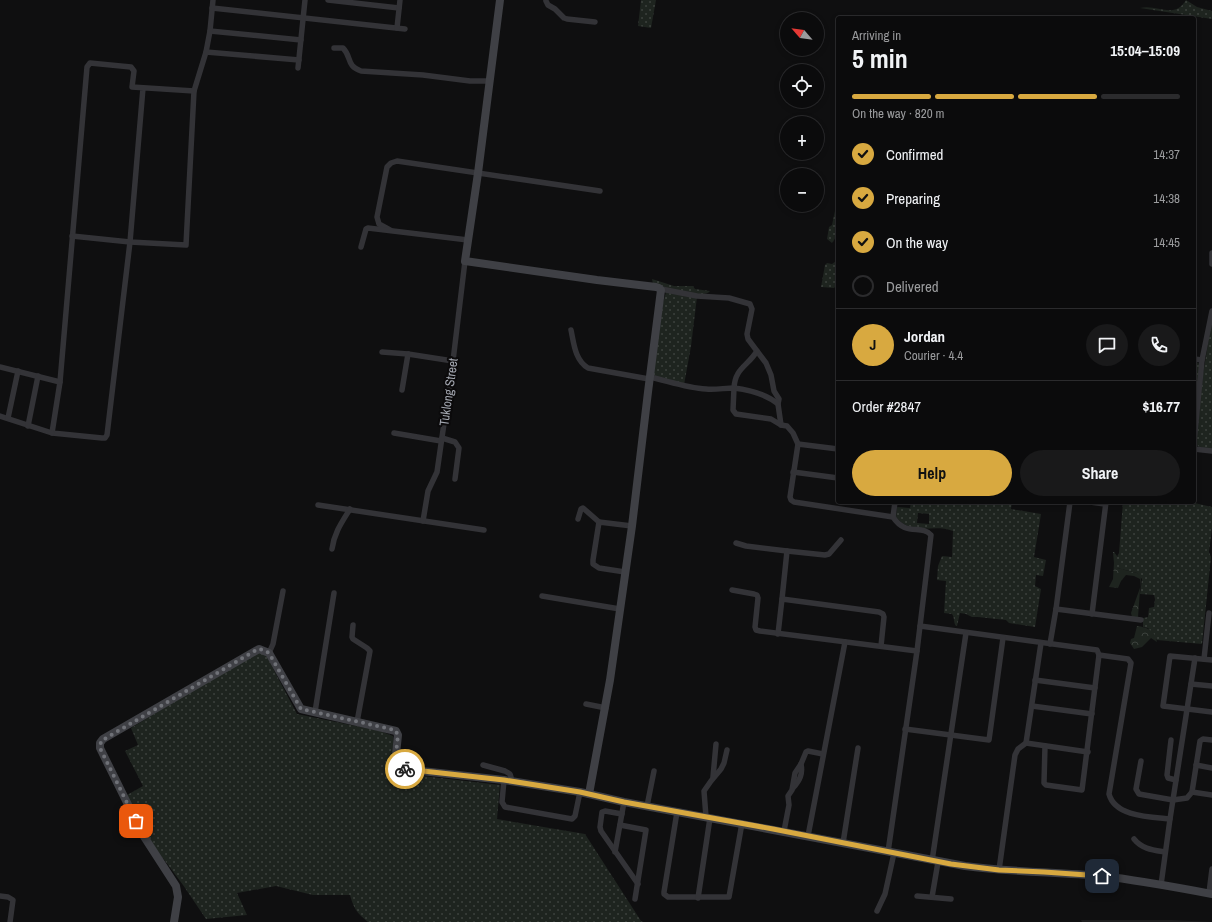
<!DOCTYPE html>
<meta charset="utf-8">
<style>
:root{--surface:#0b0b0c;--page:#19191a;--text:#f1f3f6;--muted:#9a9b9d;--line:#2b2b2d;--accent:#d8a940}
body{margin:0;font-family:"Archivo Narrow",sans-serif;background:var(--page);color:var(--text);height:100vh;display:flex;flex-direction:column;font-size:15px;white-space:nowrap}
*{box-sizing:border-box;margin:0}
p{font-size:13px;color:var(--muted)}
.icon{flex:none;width:22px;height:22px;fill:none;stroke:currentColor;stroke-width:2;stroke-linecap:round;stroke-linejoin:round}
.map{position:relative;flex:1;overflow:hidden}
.drawer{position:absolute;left:836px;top:16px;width:360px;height:488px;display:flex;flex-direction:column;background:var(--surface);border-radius:4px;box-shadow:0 2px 6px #0003,0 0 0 1px var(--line)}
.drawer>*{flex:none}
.needle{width:26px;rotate:298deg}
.buttons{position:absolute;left:780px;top:12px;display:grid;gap:8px}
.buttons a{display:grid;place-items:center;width:44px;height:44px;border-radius:50%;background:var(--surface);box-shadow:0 2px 6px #0003,0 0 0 1px var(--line);font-size:20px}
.pin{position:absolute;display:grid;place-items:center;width:34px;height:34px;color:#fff;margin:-17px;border-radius:8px;box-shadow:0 2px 6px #0006}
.courier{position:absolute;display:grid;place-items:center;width:40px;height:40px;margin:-20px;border:3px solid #d8a940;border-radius:50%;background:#fff;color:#222;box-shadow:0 1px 5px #0007}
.headline em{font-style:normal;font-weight:800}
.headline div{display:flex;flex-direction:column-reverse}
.headline{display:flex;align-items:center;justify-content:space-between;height:68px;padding:0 16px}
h1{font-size:26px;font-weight:800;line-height:30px}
.bar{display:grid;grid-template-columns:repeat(4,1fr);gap:6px 4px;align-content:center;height:48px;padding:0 16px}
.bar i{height:5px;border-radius:3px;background:var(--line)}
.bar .on{background:var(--accent)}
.bar p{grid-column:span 4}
.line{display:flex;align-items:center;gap:10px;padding:0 16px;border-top:1px solid var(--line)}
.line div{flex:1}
.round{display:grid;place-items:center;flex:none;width:42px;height:42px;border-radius:21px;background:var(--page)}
ol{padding:0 16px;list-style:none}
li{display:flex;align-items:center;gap:12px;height:44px}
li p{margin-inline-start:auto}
li .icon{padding:4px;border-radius:50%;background:var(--accent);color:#111;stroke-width:4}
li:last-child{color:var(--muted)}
li i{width:22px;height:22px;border:2px solid var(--line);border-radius:50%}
.cta{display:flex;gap:8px;margin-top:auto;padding:8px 16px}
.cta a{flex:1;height:46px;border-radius:24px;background:var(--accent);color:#111;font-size:16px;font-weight:800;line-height:46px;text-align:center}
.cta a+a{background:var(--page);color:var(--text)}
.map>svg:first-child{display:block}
.built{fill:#1c1c1d}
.grass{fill:url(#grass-dots);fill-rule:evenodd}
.forest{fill:url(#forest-crowns)}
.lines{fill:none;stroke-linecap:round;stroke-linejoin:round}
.street{stroke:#333337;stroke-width:5.5}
.secondary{stroke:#3f4045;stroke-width:8}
.done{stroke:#6f7177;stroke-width:4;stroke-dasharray:0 7.2}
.route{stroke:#d8a940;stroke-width:5}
.labels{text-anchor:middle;stroke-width:4;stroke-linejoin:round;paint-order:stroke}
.street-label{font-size:13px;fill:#a2a6af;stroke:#0b0a0b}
</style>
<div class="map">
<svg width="1212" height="922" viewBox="0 0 1212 922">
<defs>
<pattern id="grass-dots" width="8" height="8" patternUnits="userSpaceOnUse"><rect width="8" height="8" fill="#1e241f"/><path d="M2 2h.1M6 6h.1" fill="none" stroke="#3c413d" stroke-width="1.8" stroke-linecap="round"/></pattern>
<pattern id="forest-crowns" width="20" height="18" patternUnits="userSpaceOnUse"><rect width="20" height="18" fill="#1e241f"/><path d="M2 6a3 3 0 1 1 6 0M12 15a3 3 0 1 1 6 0" fill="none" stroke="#3c413d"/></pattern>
</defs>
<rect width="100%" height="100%" fill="#0f0f10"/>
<path class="built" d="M1081 920H1172L1212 922H1082Z"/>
<g class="grass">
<path d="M641 0H656L651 28 638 26Z"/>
<path d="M1186 0 1197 7 1212 11V19L1140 8C1158 4 1174 20 1186 0Z"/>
<path d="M838 196C838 208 841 234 832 243L827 239 829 227 832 225Z"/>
<path d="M836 261 837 266 836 277 838 280V284L834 288 821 287 825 265 827 263 832 264Z"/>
<path d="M652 279 674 286H693L695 289 710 291C704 300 664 287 653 284Z"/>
<path d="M666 292 697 297 691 346 684 385 653 376 663 303Z"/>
<path d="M1212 320V450L1199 447 1196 444 1203 374Z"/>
<path d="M1194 361 1200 364 1194 427Z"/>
<path d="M911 502H1012L1011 509 1041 514 1034 557 1046 560 1043 576 1036 575 1035 586 1041 589 1035 627 1009 623 1006 620 978 617H972L966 614 960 613 957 626H956C953 622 955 618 952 614L944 613 946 581 937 580 938 566 942 556 952 557 953 531C934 523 912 537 896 517L897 507 910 508ZM918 513 929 514V524L917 523Z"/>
<path d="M1123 502H1190L1212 507V528L1209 552 1211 557 1202 644 1157 640 1148 628 1143 627V618L1148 617 1149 608 1154 607 1155 599 1154 595 1140 594 1142 579 1137 573 1117 568C1116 564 1116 557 1119 553Z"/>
<path d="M257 652 266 655 297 714 380 731 393 736C395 747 386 765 397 773L500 785 497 819 585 834 641 921 643 922H368C357 913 354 909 350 895H313L276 886 237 893 247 915 206 919 183 885 148 838 127 795 143 786 125 751 138 745 131 728Z"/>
</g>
<g class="forest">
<path d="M1113 552H1114L1117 556V568L1137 573 1141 576 1138 617H1132L1131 613 1140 588V579L1134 576 1126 575 1121 581 1118 588 1109 587 1113 579 1114 563Z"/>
<path d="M1137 626C1147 627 1156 631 1157 642L1151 638 1142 647 1134 649 1130 643 1131 639 1134 638Z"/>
</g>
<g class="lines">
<g class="street">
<path d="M328 0 399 8"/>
<path d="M546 1 548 5 555 9 564 18 567 19 595 22"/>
<path d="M212 8 405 29"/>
<path d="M397 28 400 0"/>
<path d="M210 31 301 40"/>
<path d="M334 48H343C352 57 346 66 361 71L423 75 470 81H489"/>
<path d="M206 52 299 60"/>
<path d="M298 68 305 0"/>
<path d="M143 88 130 242 107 435 105 438H102L52 433 60 382 87 67 90 63 131 67 134 71 132 87 194 91"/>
<path d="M390 230 379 224 377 217 387 167 391 163 397 161 600 191"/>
<path d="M72 236 130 242 186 245 194 91 206 52 210 31 213 0"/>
<path d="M361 247 366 229 368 228 468 240"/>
<path d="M1212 253V264"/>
<path d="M661 289 697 296 729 298 750 304 752 309 747 334 748 339 766 363 771 375 774 391 779 399 778 404"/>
<path d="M571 330C574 344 575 360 588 368L649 379"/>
<path d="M757 351C748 366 735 368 734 388 750 390 766 394 778 404L781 425"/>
<path d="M382 352 408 354 453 361"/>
<path d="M1194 359 1202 360"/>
<path d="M0 367 60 382"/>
<path d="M650 377C668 381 687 388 706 389 715 390 725 388 734 388L733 410 736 414 771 419 781 425 787 426 793 433 798 444 790 497 791 500 794 502 893 517C906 537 921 524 931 535L917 651 888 852"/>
<path d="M402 390 408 354"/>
<path d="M0 416 52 433"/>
<path d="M8 418 18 371"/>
<path d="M28 426 38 376"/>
<path d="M394 433 441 441"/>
<path d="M442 438 455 442 459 448 455 479"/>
<path d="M1194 442 1202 360 1212 311"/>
<path d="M798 444 838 449"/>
<path d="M1194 449 1212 451"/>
<path d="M793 472 838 478"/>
<path d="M1090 502 1105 504"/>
<path d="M318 505 484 530"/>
<path d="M893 517 895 502"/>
<path d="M578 519 581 509 583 508 599 522"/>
<path d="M423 521 428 491 437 472 453 361 465 261"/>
<path d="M736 543 746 546 787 551 782 599"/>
<path d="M332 549C334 533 342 522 350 509"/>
<path d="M787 551 825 555 829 554 841 540"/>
<path d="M625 572 599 568 593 564V560L599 522 632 526"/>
<path d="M732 590 754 594 757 595 758 598 755 627 756 630 760 631 917 651"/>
<path d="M542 596 620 609"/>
<path d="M1056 609 1141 620"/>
<path d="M1092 614 1106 502"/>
<path d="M353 625 352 637 353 639 367 648 370 651 357 722"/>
<path d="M920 626 1097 650 1099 655 1082 790 1046 785 1044 783 1045 746"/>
<path d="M778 634 782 599 879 612 883 614 884 617 881 646"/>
<path d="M1050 644 1056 609 1070 502"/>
<path d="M269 653 273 644 283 591"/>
<path d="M1099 655 1128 659 1131 663 1109 794C1115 817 1151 817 1170 819"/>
<path d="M1204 659 1209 613"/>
<path d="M1212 660 1170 656 1163 706 1212 712"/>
<path d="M1035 680 1095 688"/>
<path d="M1191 684 1212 686"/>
<path d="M586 704 606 708"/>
<path d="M1032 706 1092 714"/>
<path d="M315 712 334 593"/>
<path d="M905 729 989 740 1003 638"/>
<path d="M1171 740 1167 775 1168 778 1176 780"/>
<path d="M1026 743 1088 752"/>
<path d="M1141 761 1136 789 1139 794 1173 800 1187 798 1192 792 1200 741 1203 739 1212 740"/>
<path d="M483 765 505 771 510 774 511 777V781"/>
<path d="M1196 765 1212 768"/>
<path d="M713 777 716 744"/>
<path d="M504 780 502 802 505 807 572 819 575 816 580 792"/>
<path d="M793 788C800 780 803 774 801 764"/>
<path d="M1192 792 1212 795"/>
<path d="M647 806 654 771"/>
<path d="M677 812 664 892V894L668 897H729L742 823"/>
<path d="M622 814 605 811 602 812 600 827 601 831 638 884"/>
<path d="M706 817 704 791 711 781 721 769 724 763 727 750"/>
<path d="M620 825 646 830 635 899"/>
<path d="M784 831 789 805 788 796 792 790 795 773 801 764 806 752 808 751 823 754"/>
<path d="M808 836 845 642"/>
<path d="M1134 839C1142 849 1153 850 1165 852"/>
<path d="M843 843 858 748"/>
<path d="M615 852 624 802"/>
<path d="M932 861 966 633"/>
<path d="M999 870 1015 755 1018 749 1026 743 1041 643"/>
<path d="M1161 885 1170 819 1195 658"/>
<path d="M1209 893 1212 869"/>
<path d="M0 896 8 897 13 900 10 922"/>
<path d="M917 896 951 899"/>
<path d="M932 897 938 862"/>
<path d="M698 898 710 818"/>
<path d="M877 911 885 894 894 853"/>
</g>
<g class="secondary">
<path d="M500 0 478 173 465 261 597 280 656 287 659 288 661 290 648 392 632 526 610 680 589 794"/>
<path d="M174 922 178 897 176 886 143 835 100 748V743L103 739 259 649 269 653 301 709 396 731 398 735 395 763 397 766 403 769 504 780 580 792 624 802 965 866C1010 872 1055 872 1101 876 1138 880 1175 887 1212 894"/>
</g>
</g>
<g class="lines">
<path class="done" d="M136 821 100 748 101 741 258 649 264 650 269 653 301 709 395 730 398 735 395 763 400 767 405 769"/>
<path class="route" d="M405 769 504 780 580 792 624 802 773 829 951 864 999 870 1044 872 1102 876"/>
</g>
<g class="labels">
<g class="street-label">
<text transform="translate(448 392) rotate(-82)" y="5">Tuklong Street</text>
</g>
</g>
</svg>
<div class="buttons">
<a><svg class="needle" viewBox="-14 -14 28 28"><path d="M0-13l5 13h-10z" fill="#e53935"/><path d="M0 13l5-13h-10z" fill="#9a9b9d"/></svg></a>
<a><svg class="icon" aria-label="locate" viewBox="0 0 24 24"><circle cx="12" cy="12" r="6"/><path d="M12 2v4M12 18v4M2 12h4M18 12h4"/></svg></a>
<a>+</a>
<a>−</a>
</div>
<div class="pin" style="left:136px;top:821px;background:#ea580c"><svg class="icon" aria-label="bag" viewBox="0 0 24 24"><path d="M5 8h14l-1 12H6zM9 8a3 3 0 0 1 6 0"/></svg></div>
<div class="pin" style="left:1102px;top:876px;background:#1f2937"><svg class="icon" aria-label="home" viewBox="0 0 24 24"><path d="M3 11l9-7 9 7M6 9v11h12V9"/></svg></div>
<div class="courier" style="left:405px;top:769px"><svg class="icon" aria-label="bike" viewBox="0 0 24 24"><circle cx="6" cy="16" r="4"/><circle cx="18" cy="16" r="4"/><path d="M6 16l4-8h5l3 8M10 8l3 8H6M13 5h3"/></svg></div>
<section class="drawer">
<div class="headline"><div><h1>5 min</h1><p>Arriving in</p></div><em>15:04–15:09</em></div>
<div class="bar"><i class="on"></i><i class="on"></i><i class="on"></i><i></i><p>On the way · 820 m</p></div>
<ol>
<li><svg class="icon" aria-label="check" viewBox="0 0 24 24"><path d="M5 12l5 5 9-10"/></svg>Confirmed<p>14:37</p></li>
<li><svg class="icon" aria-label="check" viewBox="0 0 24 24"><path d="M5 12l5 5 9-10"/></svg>Preparing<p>14:38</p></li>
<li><svg class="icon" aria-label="check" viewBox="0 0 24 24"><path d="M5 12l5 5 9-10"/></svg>On the way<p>14:45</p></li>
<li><i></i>Delivered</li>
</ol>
<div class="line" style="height:72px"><b class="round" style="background:var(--accent);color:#111">J</b><div><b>Jordan</b><p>Courier · 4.4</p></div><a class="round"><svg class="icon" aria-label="chat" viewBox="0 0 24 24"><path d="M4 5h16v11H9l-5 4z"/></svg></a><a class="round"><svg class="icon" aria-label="phone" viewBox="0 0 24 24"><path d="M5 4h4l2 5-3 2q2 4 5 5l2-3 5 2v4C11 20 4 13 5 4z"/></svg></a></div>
<div class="line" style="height:52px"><div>Order #2847</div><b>$16.77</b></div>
<div class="cta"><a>Help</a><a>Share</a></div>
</section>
</div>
